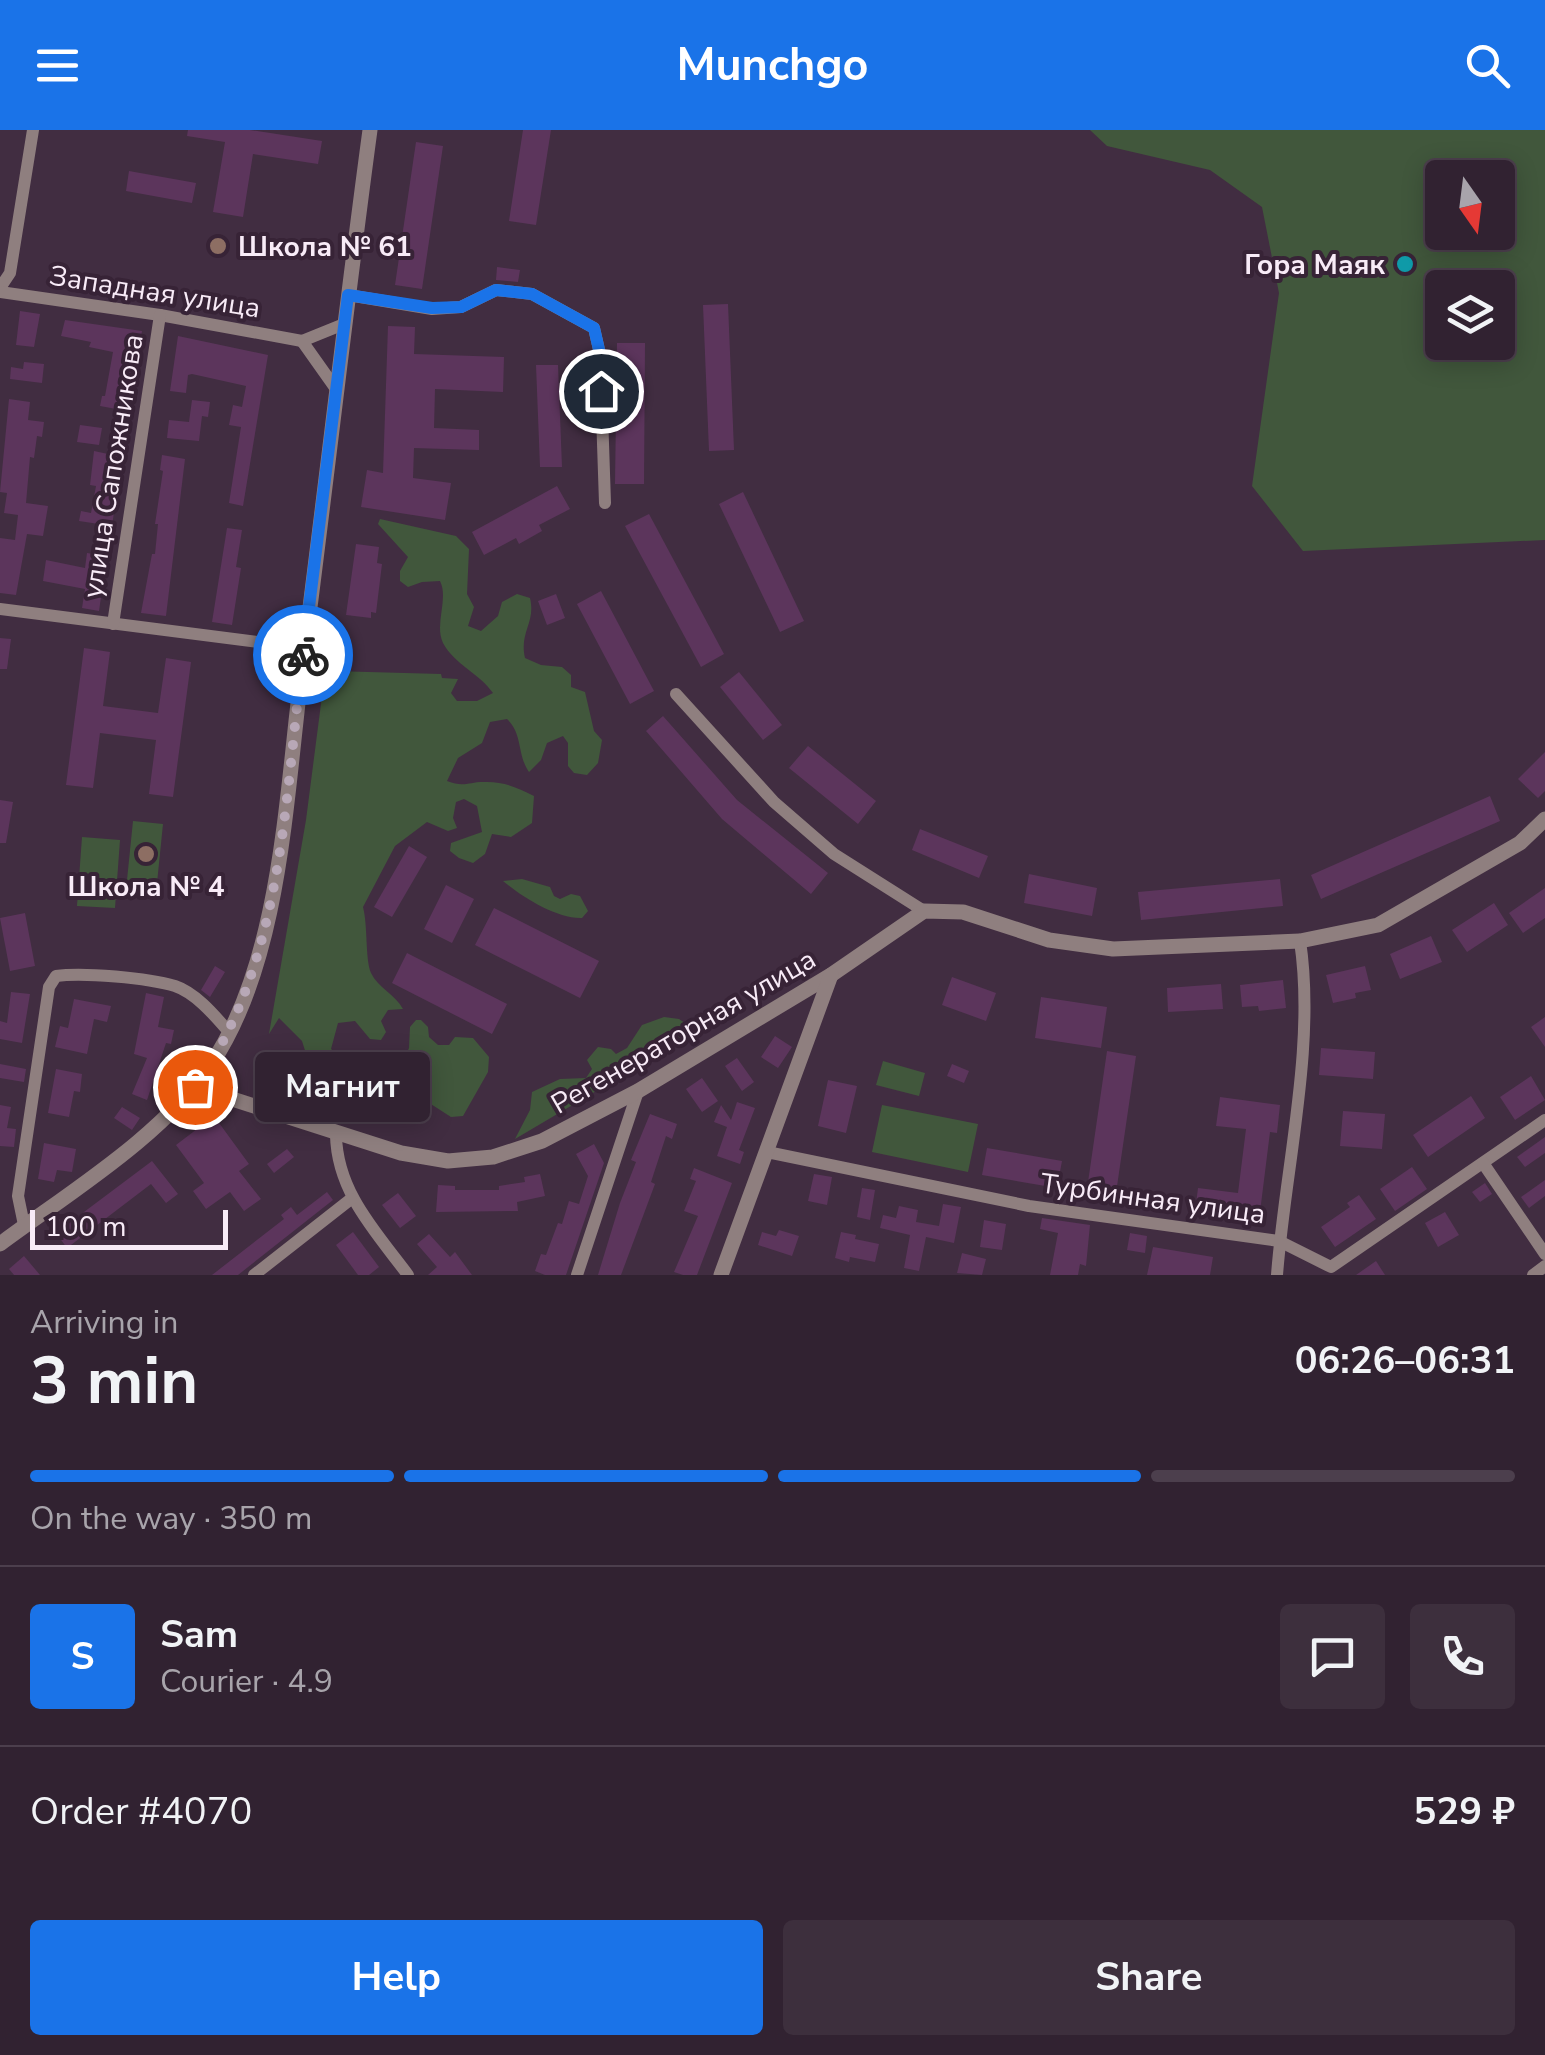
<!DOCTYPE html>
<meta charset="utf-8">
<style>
:root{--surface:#312231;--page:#3d2f3d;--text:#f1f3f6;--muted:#a8a4ab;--line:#4c3f4d;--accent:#1a73e8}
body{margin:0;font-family:"Nunito Sans",sans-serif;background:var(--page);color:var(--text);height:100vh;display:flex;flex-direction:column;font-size:38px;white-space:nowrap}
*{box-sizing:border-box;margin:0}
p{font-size:32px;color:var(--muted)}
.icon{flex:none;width:55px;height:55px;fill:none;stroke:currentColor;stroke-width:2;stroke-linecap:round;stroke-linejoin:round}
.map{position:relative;height:1145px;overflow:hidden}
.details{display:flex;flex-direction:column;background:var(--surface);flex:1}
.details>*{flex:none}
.needle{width:65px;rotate:166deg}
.fabs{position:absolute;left:1425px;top:30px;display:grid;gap:20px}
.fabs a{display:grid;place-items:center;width:90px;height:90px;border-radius:10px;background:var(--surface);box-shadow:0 5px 25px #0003,0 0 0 2px var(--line);font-size:50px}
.scale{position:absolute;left:30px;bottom:25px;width:198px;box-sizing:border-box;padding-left:10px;border:5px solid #f8ebf7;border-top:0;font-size:28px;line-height:35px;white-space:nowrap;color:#f8ebf7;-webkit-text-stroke:8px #372336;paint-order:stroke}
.pin{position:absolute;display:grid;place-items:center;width:85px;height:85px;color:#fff;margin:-42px;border:5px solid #fff;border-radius:50%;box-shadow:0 2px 10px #0007}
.courier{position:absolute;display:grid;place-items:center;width:100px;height:100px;margin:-50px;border:8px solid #1a73e8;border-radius:50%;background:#fff;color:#222;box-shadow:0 2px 12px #0007}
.bubble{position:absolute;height:70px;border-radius:10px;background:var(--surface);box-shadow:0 5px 25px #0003,0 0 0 2px var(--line);font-size:32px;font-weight:700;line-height:70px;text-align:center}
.head em{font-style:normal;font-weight:700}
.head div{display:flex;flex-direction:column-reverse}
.head{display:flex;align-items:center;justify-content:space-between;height:170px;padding:0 30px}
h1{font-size:65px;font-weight:700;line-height:75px}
.bar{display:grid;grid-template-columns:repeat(4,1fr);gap:15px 10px;align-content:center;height:120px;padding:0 30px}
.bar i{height:12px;border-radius:8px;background:var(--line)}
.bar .current{background:var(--accent)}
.bar p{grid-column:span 4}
.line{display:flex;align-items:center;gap:25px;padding:0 30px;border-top:2px solid var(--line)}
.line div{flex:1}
.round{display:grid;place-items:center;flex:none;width:105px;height:105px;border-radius:10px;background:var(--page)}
.primary-button{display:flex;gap:20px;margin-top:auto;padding:20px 30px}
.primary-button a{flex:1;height:115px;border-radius:10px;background:var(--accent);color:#fff;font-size:40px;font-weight:700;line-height:115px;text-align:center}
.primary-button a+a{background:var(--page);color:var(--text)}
header{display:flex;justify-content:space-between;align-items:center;height:130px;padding:0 30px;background:var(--accent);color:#fff;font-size:45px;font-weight:700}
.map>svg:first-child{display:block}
.green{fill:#41573c;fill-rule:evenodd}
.building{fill:#5c355c}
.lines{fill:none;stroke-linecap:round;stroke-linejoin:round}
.minor{stroke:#8f7f7f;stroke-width:12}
.tertiary{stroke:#8f7f7f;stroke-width:15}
.done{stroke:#b8a8b7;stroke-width:10;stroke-dasharray:0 18}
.route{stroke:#1a73e8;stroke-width:12}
.education-dot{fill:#8d6e63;stroke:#372336;stroke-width:4}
.culture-dot{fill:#0f9aa8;stroke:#372336;stroke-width:4}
.labels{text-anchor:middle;stroke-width:8;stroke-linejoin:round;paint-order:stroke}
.poi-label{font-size:28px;font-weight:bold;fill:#f8ebf7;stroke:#372336;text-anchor:start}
.street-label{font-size:28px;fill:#f8ebf7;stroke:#372336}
</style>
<header><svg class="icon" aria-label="menu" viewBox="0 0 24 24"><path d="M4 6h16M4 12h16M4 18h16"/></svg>Munchgo<svg class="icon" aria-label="search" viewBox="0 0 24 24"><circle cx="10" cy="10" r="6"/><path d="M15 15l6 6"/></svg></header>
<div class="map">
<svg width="1545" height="1145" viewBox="0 0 1545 1145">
<rect width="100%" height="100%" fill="#412d41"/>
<g class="green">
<path d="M1090 0H1545V410L1303 421 1252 356 1279 163 1262 77 1210 40 1107 16ZM1442 48H1498V102H1442ZM1442 158H1498V212H1442Z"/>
<path d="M380 389 456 406 469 419 467 464 474 477 468 496 481 501 498 486 502 472 517 464 530 468C536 493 519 502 525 528L541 535 562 537 571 545V557L585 562 594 601 602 610 598 633 587 645 574 643 568 636V613L563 606 547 613 541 630 529 642C517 625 523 604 507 589L490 592 482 613 458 628 447 651C465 658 469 651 487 652 505 652 518 658 534 666L532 693 511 707 492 704 485 724 473 733 459 728 450 721 451 713 482 702 477 676 464 669 456 672 453 688 457 698 448 701 427 692 395 716 363 777C368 796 365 828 371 843 378 858 395 864 403 879L388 880 381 891 386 902 381 910 370 909 355 891 338 893 331 919C340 927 352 931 360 938 371 949 382 957 394 966L396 977 376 973 309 933 302 911 279 888 269 904 306 690 322 566 332 541 441 544 442 548 458 549 451 563 457 571H477L493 563C479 543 455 535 443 513 434 494 449 469 440 451L422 452 408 457 400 451V441L408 427 378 394Z"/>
<path d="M133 691 163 694 157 753 127 750Z"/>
<path d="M82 707 120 710 115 778 77 776Z"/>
<path d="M522 749 550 757 554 766 560 769 571 764 580 766 588 781 582 788C557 789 522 767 503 751Z"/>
<path d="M664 887 679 889 688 895 691 905 515 1009 530 980 532 962 560 949 586 948 592 939 587 930 598 917 611 919 616 924 627 918 642 895Z"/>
<path d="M416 890H421L428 897 429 907 438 915H449L455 907 473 908 489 927 488 942 463 986 451 987 406 958 400 938 409 918 410 897Z"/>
<path d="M883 931 925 943 919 966 876 955Z"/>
<path d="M882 975 978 994 968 1042 872 1022Z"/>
</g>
<g class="building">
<path d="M188 0H250L322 11 318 34 253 24 243 87 213 82 225 12 187 6Z"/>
<path d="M523 0H551L536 95 509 91Z"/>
<path d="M416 12 443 16 422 159 395 155Z"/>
<path d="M129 41 196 53 192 73 126 61Z"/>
<path d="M497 137 520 140 518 152 496 150Z"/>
<path d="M728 174 734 320 709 321 703 175Z"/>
<path d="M20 181 40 184 34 217 16 215Z"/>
<path d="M65 190 142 201 127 281 100 276 102 266H105L113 222 89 217 91 212 61 206Z"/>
<path d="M388 196 415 197 414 224 504 227 503 262 435 259 434 298 479 300V320L414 318 413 348 451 353 445 390 361 377 367 340 383 343Z"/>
<path d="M178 206 268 225 243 376 229 373 241 297 229 295 233 275 242 277 246 256 192 244 188 245 186 263 170 261Z"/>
<path d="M617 213H645L644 354H615Z"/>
<path d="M24 232 44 234 42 253 10 249 11 237 23 239Z"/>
<path d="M536 235H558L562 337H540Z"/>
<path d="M9 269 30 272 28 290 44 292 42 307 37 306 34 328 30 327 26 373 48 376 43 406 27 404 16 465 0 463V408L15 410 18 385 4 383 7 363 0 362Z"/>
<path d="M192 270 210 272 208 287 202 286 199 311 167 308 169 290 189 292Z"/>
<path d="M80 295 102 298 99 315 77 312Z"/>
<path d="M94 321 122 327 112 396 79 391 81 381 91 383 96 356 90 355Z"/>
<path d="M162 325 185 329 166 486 141 483 152 424H155L158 394H155L163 341 160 340Z"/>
<path d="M557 356 570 379 539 395 542 401 519 414 516 408 484 425 472 402Z"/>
<path d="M743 362 804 491 780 502 719 374Z"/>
<path d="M649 384 724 524 701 537 625 396Z"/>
<path d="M227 398 242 400 236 437 241 438 232 495 212 492Z"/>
<path d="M356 414 379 417 377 433 382 434 376 483 371 482V488L346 485Z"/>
<path d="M87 423 107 426 99 481 82 478 85 459 43 451 46 430 85 438Z"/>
<path d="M601 461 654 561 630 574 577 474Z"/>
<path d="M556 464 565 488 547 495 538 471Z"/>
<path d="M0 508 11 509 7 539H0Z"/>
<path d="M84 518 110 522 103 576 158 583 166 528 191 532 173 667 149 664 156 610 100 603 93 658 66 655Z"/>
<path d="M739 542 782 595 763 610 720 557Z"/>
<path d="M663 586 737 670 828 743 811 764 722 689 646 601Z"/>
<path d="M808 616 876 671 858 694 789 638Z"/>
<path d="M1545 622V661L1538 668 1518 649Z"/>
<path d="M1490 666 1500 691 1321 769 1311 745Z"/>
<path d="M0 670 13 672 6 713H0Z"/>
<path d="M920 699 988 726 979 748 912 720Z"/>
<path d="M409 716 427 727 392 787 374 777Z"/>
<path d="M1029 744 1097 758 1092 786 1024 773Z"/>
<path d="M1280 749 1283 776 1141 790 1138 762Z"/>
<path d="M446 755 474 769 452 813 424 799Z"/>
<path d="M1545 758V788L1523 803 1509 783Z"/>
<path d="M1494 773 1508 795 1467 822 1452 800Z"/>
<path d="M494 778 599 831 580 868 475 815Z"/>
<path d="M25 783 35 836 10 841 0 788Z"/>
<path d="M1431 806 1442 832 1400 849 1390 824Z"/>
<path d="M407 823 507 874 492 904 392 853Z"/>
<path d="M215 836 225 842 210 867 201 860Z"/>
<path d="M1365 836 1371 860 1355 863 1356 868 1333 873 1326 845Z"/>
<path d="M952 847 996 863 986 891 942 875Z"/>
<path d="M1283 850 1286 878 1259 881 1258 876 1242 877 1240 855Z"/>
<path d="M1221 854 1223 879 1168 882 1167 858Z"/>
<path d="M11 862 30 864 22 913 0 909V891L7 893Z"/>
<path d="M146 863 164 867 158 897 174 900 171 914 166 913 147 970 132 964 147 928 134 924Z"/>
<path d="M1041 867 1107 877 1101 918 1035 908Z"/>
<path d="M74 869 111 876 107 892 94 889 87 924 55 917 60 896 68 898Z"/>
<path d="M1545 887V917L1531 897Z"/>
<path d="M775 906 792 917 778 938 761 927Z"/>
<path d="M1321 918 1375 922 1373 949 1319 945Z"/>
<path d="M1107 921 1136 926 1115 1070 1086 1066Z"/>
<path d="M737 928 754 952 742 961 725 936Z"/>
<path d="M0 934 26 939 24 952 0 948Z"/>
<path d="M952 934 969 941 964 953 947 946Z"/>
<path d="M56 939 82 944 80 962 74 961 69 987 48 983Z"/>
<path d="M1531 946 1545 970 1515 990 1500 967Z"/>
<path d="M702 948 718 971 702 982 686 959Z"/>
<path d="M828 950 857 956 846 1003 818 996Z"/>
<path d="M1471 966 1485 988 1428 1027 1413 1005Z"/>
<path d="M1220 967 1280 975 1277 1003 1270 1002 1259 1090 1195 1082 1198 1058 1238 1063 1246 999 1216 996Z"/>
<path d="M737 972 755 978 739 1020 744 1022 740 1034 717 1026 727 997 714 992 721 975 731 990Z"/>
<path d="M0 975 11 977 7 998 16 999 14 1017 0 1016Z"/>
<path d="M122 977 140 988 132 1000 114 988Z"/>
<path d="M1343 981 1385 984 1382 1019 1340 1016Z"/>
<path d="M650 984 677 994 672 1009 666 1006 651 1052 655 1054 621 1145H598L620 1073 636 1032 631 1030Z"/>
<path d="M214 986 249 1034 239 1041 261 1069 244 1081 230 1062 206 1079 193 1061 204 1053 176 1015Z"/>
<path d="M1545 1007V1023L1525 1037 1517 1027Z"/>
<path d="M44 1013 76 1019 72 1042 57 1040 54 1052 38 1049Z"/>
<path d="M594 1014 604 1033 566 1145H545L535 1141 541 1124 546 1125 558 1093 562 1094 569 1071 579 1074 588 1046 576 1024Z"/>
<path d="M987 1018 1062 1031 1057 1058 982 1045Z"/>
<path d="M287 1019 294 1027 274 1043 267 1034Z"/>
<path d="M152 1031 178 1064 166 1073 151 1054 67 1118 56 1103Z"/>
<path d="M1412 1037 1427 1059 1395 1081 1380 1059Z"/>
<path d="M694 1038 732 1053 697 1145H683L674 1142 698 1086 684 1081 696 1051 690 1049Z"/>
<path d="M540 1044 545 1066 517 1072 518 1081 436 1082 438 1055 455 1056V1060H499V1056L525 1052 524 1047Z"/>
<path d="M814 1044 832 1047 827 1075 808 1071Z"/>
<path d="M1545 1050V1066L1529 1078 1521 1067Z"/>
<path d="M1485 1053 1492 1064 1480 1072 1472 1062Z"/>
<path d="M862 1058 875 1060 870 1090 857 1087Z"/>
<path d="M327 1062 333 1070 238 1145H212L284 1089 281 1085 291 1077 297 1085Z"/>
<path d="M398 1063 416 1086 400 1098 382 1075Z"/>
<path d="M1359 1065 1376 1089 1335 1117 1321 1097 1350 1077 1347 1073Z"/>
<path d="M943 1074 961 1077 954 1113 926 1107 919 1141 904 1138 910 1105 880 1098 883 1085 896 1088 899 1076 918 1080 916 1092 939 1096Z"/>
<path d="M1445 1082 1459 1105 1438 1117 1425 1093Z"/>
<path d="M1042 1088 1090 1095 1086 1136 1080 1134 1078 1145H1050L1058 1103 1040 1099Z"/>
<path d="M984 1090 1006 1094 1002 1120 980 1117Z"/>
<path d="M779 1100 799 1106 792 1126 758 1115 762 1102 776 1106Z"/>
<path d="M353 1102 379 1137 369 1145H358L336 1115Z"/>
<path d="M841 1102 856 1105 855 1109 879 1114 875 1132 850 1127 849 1132 835 1128Z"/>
<path d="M1130 1103 1147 1106 1145 1123 1127 1120Z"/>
<path d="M429 1104 450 1127 455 1122 472 1145H428L437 1137 417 1114Z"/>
<path d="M1153 1117 1213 1127 1210 1145H1147Z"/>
<path d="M962 1123 986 1129 982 1145 957 1143Z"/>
<path d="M24 1126 40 1145H14L9 1139Z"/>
<path d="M1376 1131 1385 1145H1356Z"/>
</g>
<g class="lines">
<g class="minor">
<path d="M0 158 10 143 33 0"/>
<path d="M0 162 160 185 302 211"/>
<path d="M348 165 432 179 461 177 496 160 532 164 594 198 600 224 605 373"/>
<path d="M336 259 302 211 344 194"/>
<path d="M0 479 305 518"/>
<path d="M113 494 160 185"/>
<path d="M676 564 774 672 834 724 924 781"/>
<path d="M336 1005C337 1062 376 1102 408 1145"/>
<path d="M767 1022 1029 1076 1279 1111 1331 1137 1545 990"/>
<path d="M1483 1033 1545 1124"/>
<path d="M24 1095 18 1066 49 857 56 846C83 842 148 848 175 856 196 863 215 886 229 902"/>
<path d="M254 1145 351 1069"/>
<path d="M577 1145 638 961"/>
<path d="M1277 1145C1285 1039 1316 916 1300 811"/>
<path d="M1533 1145 1545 1136"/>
</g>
<g class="tertiary">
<path d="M195 957 401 1023 448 1031 493 1027 542 1011 638 961 831 845 924 781 963 782 1049 810 1113 819 1300 811 1378 795 1520 713 1545 689"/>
<path d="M0 1114C70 1062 163 1006 212 933 283 826 286 657 303 532 326 355 346 177 370 0"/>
<path d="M721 1145 831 845"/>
</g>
</g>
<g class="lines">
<path class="done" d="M195 957C284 832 284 671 303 525"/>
<path class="route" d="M303 525 348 165 432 178 461 177 496 160 532 164 594 198 600 224 601 261"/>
</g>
<g class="education-dot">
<circle cx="218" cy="116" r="10"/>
<circle cx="146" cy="724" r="10"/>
</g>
<circle class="culture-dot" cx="1405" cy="134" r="10"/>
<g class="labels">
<g class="poi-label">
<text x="238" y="126">Школа № 61</text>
<text x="1385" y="144" text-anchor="end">Гора Маяк</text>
<text x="146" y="766" text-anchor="middle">Школа № 4</text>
</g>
<g class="street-label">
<text transform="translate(155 161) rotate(9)" y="10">Западная улица</text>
<text transform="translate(112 336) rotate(-81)" y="10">улица Сапожникова</text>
<text transform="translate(683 901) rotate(-30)" y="10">Регенераторная улица</text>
<text transform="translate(1153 1068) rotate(8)" y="10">Турбинная улица</text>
</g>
</g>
</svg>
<div class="fabs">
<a><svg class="needle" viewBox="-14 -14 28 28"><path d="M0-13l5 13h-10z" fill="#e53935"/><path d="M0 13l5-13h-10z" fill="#a8a4ab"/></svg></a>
<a><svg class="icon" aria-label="layers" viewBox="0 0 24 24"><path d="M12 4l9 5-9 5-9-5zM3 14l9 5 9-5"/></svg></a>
</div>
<div class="scale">100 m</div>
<div class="pin" style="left:195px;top:957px;background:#ea580c"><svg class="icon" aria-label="bag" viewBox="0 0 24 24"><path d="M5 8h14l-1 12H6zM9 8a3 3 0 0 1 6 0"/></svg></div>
<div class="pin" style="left:601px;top:261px;background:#1f2937"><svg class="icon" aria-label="home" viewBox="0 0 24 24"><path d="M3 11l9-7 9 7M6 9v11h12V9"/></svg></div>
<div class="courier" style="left:303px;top:525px"><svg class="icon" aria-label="bike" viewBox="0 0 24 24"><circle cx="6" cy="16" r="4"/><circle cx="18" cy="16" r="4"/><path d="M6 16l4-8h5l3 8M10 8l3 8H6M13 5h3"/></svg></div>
<div class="bubble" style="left:255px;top:922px;width:175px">Магнит</div>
</div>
<section class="details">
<div class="head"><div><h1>3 min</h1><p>Arriving in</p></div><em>06:26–06:31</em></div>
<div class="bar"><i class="current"></i><i class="current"></i><i class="current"></i><i></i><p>On the way · 350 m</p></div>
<div class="line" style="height:180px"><b class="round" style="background:var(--accent);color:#fff">S</b><div><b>Sam</b><p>Courier · 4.9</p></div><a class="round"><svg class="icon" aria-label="chat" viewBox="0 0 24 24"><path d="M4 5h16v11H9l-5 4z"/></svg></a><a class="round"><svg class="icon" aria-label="phone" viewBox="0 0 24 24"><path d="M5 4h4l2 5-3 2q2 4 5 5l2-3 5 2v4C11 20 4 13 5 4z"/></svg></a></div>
<div class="line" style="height:130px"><div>Order #4070</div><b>529 ₽</b></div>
<div class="primary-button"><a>Help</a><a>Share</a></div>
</section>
